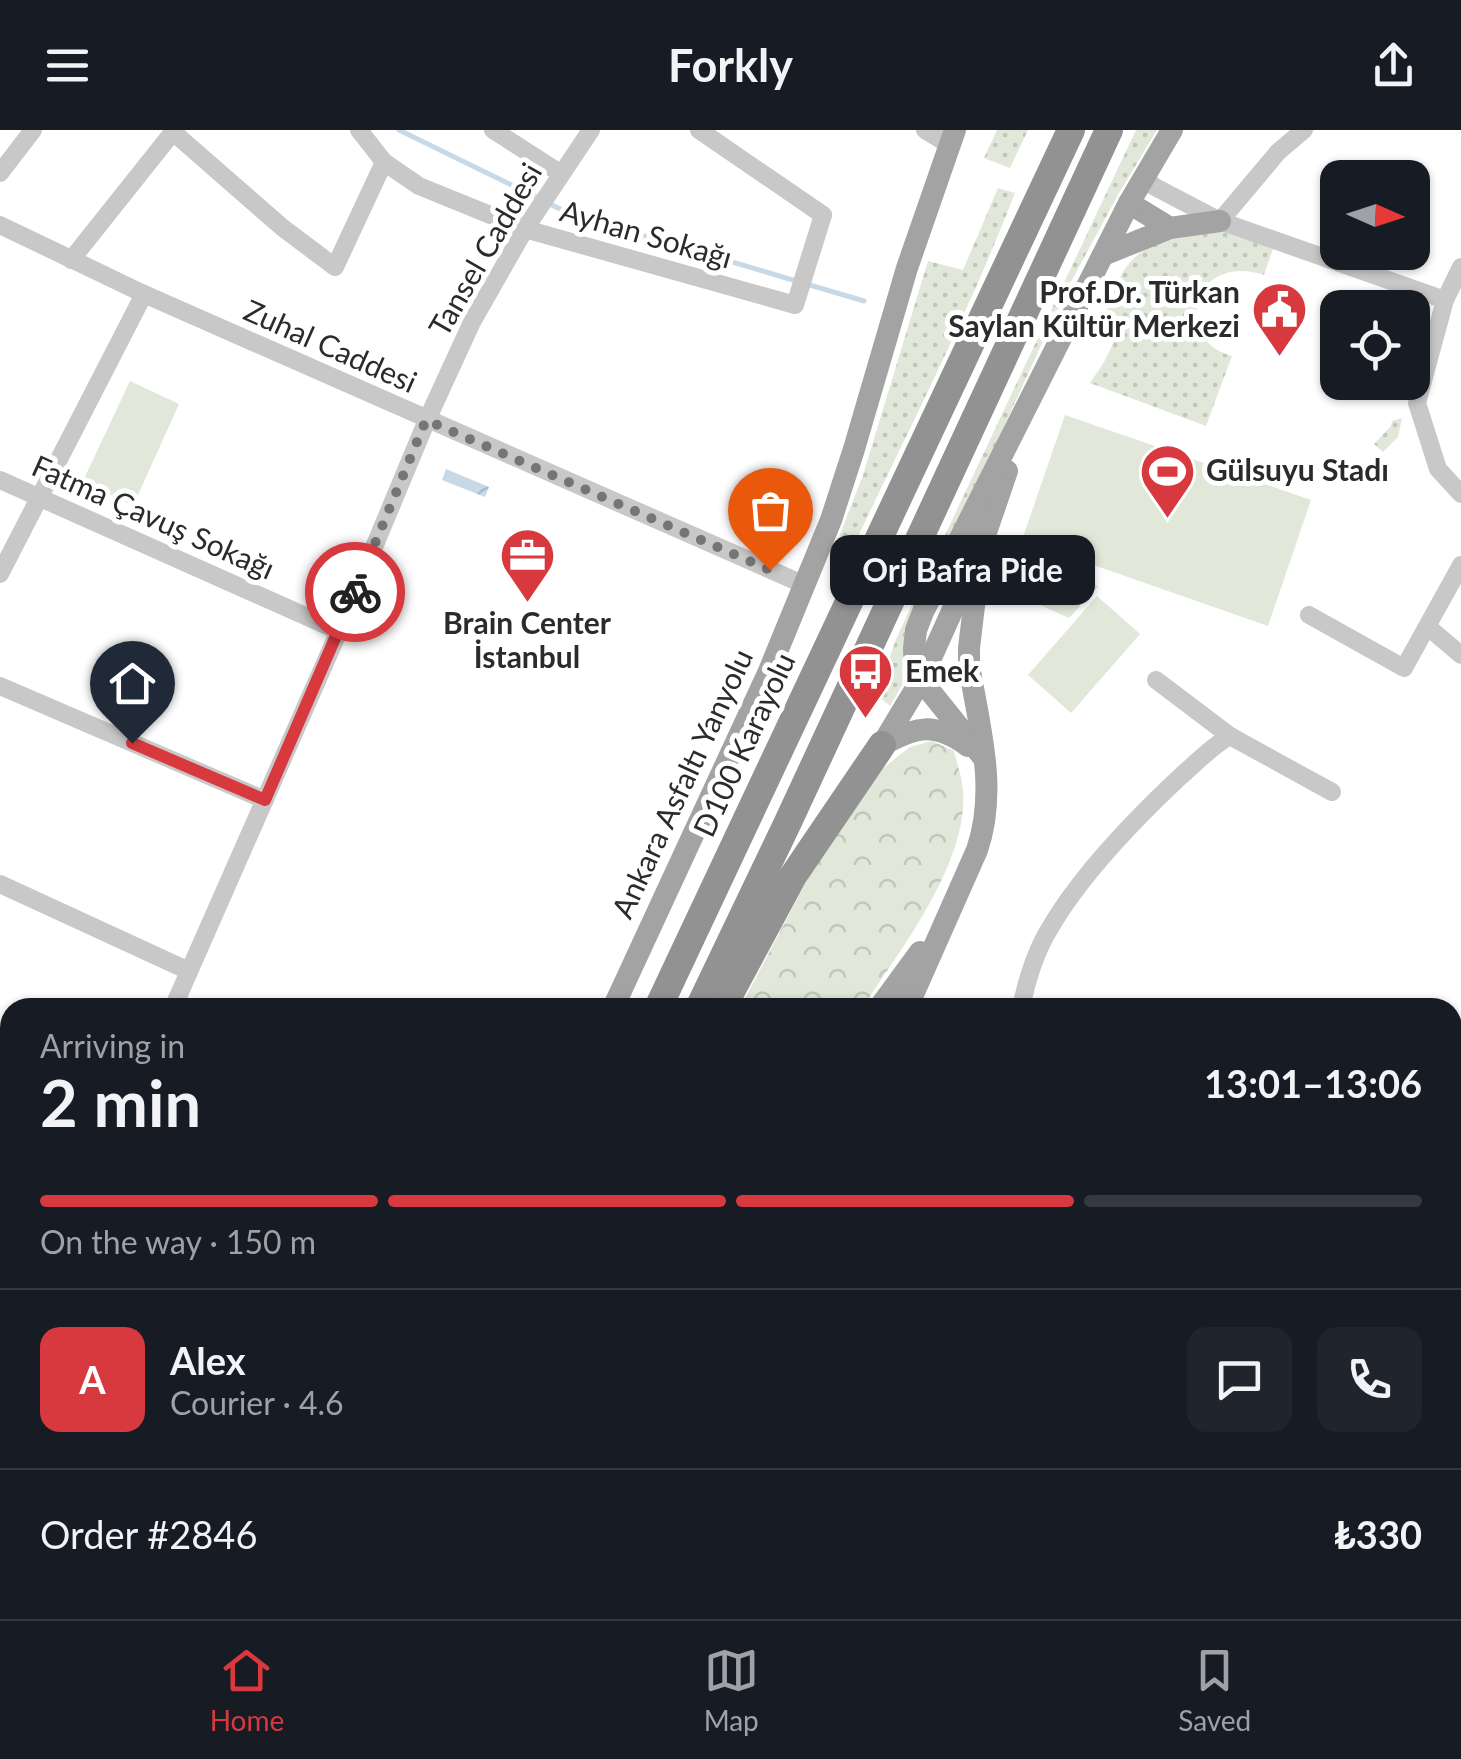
<!DOCTYPE html>
<meta charset="utf-8">
<style>
:root{--surface:#171b24;--page:#20242c;--text:#f1f3f6;--muted:#9ea1a6;--line:#363941;--accent:#d7393e}
body{margin:0;font-family:Lato,sans-serif;background:var(--page);color:var(--text);height:100vh;display:flex;flex-direction:column;font-size:38px;white-space:nowrap}
*{box-sizing:border-box;margin:0}
p{font-size:32px;color:var(--muted)}
.icon{flex:none;width:55px;height:55px;fill:none;stroke:currentColor;stroke-width:2;stroke-linecap:round;stroke-linejoin:round}
.map{position:relative;flex:1;overflow:hidden}
.sheet{position:absolute;left:0px;top:868px;width:1462px;height:622px;display:flex;flex-direction:column;background:var(--surface);border-radius:30px 30px 0 0;box-shadow:0 2px 8px #0004}
.sheet>*{flex:none}
.needle{width:65px;rotate:93deg}
.tools{position:absolute;left:1320px;top:30px;display:grid;gap:20px}
.tools a{display:grid;place-items:center;width:110px;height:110px;border-radius:20px;background:var(--surface);box-shadow:0 2px 8px #0004;font-size:50px}
.pin{position:absolute;display:grid;place-items:center;width:85px;height:85px;color:#fff;margin:-102px -42px;border-radius:50% 50% 50% 0;rotate:-45deg;box-shadow:0 0 10px #0007}
.pin .icon{rotate:45deg}
.courier{position:absolute;display:grid;place-items:center;width:100px;height:100px;margin:-50px;border:8px solid #d7393e;border-radius:50%;background:#fff;color:#222;box-shadow:0 2px 12px #0007}
.bubble{position:absolute;height:70px;border-radius:20px;background:var(--surface);box-shadow:0 2px 8px #0004;font-size:32px;font-weight:700;line-height:70px;text-align:center}
.headline em{font-style:normal;font-weight:700}
.headline div{display:flex;flex-direction:column-reverse}
.headline{display:flex;align-items:center;justify-content:space-between;height:170px;padding:0 40px}
h1{font-size:65px;font-weight:700;line-height:75px}
.bar{display:grid;grid-template-columns:repeat(4,1fr);gap:15px 10px;align-content:center;height:120px;padding:0 40px}
.bar i{height:12px;border-radius:8px;background:var(--line)}
.bar .current{background:var(--accent)}
.bar p{grid-column:span 4}
.line{display:flex;align-items:center;gap:25px;padding:0 40px;border-top:2px solid var(--line)}
.line div{flex:1}
.round{display:grid;place-items:center;flex:none;width:105px;height:105px;border-radius:20px;background:var(--page)}
header{display:flex;justify-content:space-between;align-items:center;height:130px;padding:0 40px;background:var(--surface);font-size:45px;font-weight:700}
.tabs{display:flex;justify-content:space-around;align-items:center;height:140px;border-top:2px solid var(--line);background:var(--surface);font-size:28px;color:var(--muted)}
.tabs a{display:grid;justify-items:center;gap:5px}
.tabs .current{color:var(--accent)}
.map>svg:first-child{display:block}
.grass{fill:url(#grass-dots)}
.forest{fill:url(#forest-crowns)}
.garden{fill:#e1e8d9}
.water{fill:url(#water-waves)}
.lines{fill:none;stroke-linecap:round;stroke-linejoin:round}
.stream{stroke:#c7d9e7;stroke-width:5}
.minor{stroke:#c8c8c8;stroke-width:18}
.major{stroke:#a3a3a3;stroke-width:22}
.highway{stroke:#929292;stroke-width:28}
.done{stroke:#757575;stroke-width:10;stroke-dasharray:0 18}
.route{stroke:#d7393e;stroke-width:12}
.labels{text-anchor:middle;stroke-width:10;stroke-linejoin:round;paint-order:stroke}
.street-label{font-size:30px;fill:#2b2b2b;stroke:#fff}
.poi-label{font-size:30px;font-weight:bold;fill:#2b2b2b;stroke:#fff;text-anchor:start}
</style>
<header><svg class="icon" aria-label="menu" viewBox="0 0 24 24"><path d="M4 6h16M4 12h16M4 18h16"/></svg>Forkly<svg class="icon" aria-label="share" viewBox="0 0 24 24"><path d="M12 15V3M7 8l5-5 5 5M5 13v7h14v-7"/></svg></header>
<div class="map">
<svg width="1461" height="1489" viewBox="0 0 1461 1489">
<defs>
<pattern id="grass-dots" width="8" height="8" patternUnits="userSpaceOnUse" patternTransform="scale(2.5)"><rect width="8" height="8" fill="#e1e8d9"/><path d="M2 2h.1M6 6h.1" fill="none" stroke="#c1c7ba" stroke-width="1.8" stroke-linecap="round"/></pattern>
<pattern id="forest-crowns" width="20" height="18" patternUnits="userSpaceOnUse" patternTransform="scale(2.5)"><rect width="20" height="18" fill="#e1e8d9"/><path d="M2 6a3 3 0 1 1 6 0M12 15a3 3 0 1 1 6 0" fill="none" stroke="#c1c7ba"/></pattern>
<pattern id="water-waves" width="16" height="10" patternUnits="userSpaceOnUse" patternTransform="scale(2.5)"><rect width="16" height="10" fill="#c7d9e7"/><path d="M0 5q4-4 8 0t8 0" fill="none" stroke="#abbac6"/></pattern>
</defs>
<rect width="100%" height="100%" fill="#fff"/>
<g class="grass">
<path d="M997 0H1028L1010 38 984 28Z"/>
<path d="M1136 0H1157L1119 63 1066 161 909 504 907 547 890 576 877 565 896 509Z"/>
<path d="M998 58 1015 63C968 185 907 303 851 421L836 415 863 345 928 131 963 140Z"/>
<path d="M1209 100 1226 101 1273 119 1264 145C1191 121 1172 211 1232 226L1206 296 1090 253 1104 232 1119 202 1102 193C1111 172 1117 144 1134 128 1153 110 1185 107 1209 100Z"/>
<path d="M1402 288 1398 307 1383 322 1374 314 1391 296 1392 291Z"/>
<path d="M217 1480H304L298 1489H230Z"/>
</g>
<g class="forest">
<path d="M932 611 954 621C957 634 962 647 963 660 969 732 901 819 863 877L740 878 824 718 873 646 910 617Z"/>
<path d="M0 1218 10 1221V1296L0 1292Z"/>
<path d="M447 1480H498L494 1489H443Z"/>
<path d="M876 1480H970V1489H875Z"/>
</g>
<g class="garden">
<path d="M130 251 179 274 133 376 83 351Z"/>
<path d="M1065 285 1311 370 1268 496 1022 410Z"/>
<path d="M1021 421 1098 456 1069 488 1003 458Z"/>
<path d="M1097 466 1140 504 1071 583 1028 545Z"/>
</g>
<path class="water" d="M446 339 489 357 485 367 442 350Z"/>
<g class="lines">
<g class="stream">
<path d="M399 0 538 68"/>
<path d="M548 73 570 84 864 171"/>
</g>
<g class="minor">
<path d="M359 0 384 32 419 56 525 99 795 175 823 85 699 0"/>
<path d="M493 0 560 43"/>
<path d="M925 0 948 14"/>
<path d="M0 43 33 0"/>
<path d="M1144 48 1155 57 1220 91 1445 170"/>
<path d="M1220 91 1278 22 1304 0"/>
<path d="M0 95 144 164 805 455"/>
<path d="M71 130 173 2 283 98 335 137 384 32"/>
<path d="M1461 137 1445 170 1417 273 1438 339 1461 364"/>
<path d="M0 350 339 501"/>
<path d="M0 444 144 164"/>
<path d="M1309 485 1404 538 1461 435"/>
<path d="M1428 497 1461 525"/>
<path d="M1156 550 1230 606 1332 662"/>
<path d="M0 556 265 670"/>
<path d="M0 754 189 841"/>
<path d="M173 878 339 501 427 290 472 192 525 99 591 0"/>
<path d="M1021 878C1027 849 1035 822 1050 798 1082 743 1136 688 1182 645 1198 631 1212 616 1230 606"/>
<path d="M0 973 10 977"/>
<path d="M1452 1094 1461 1092"/>
<path d="M1452 1150 1461 1164"/>
<path d="M0 1218 10 1221"/>
<path d="M1452 1229 1461 1227"/>
<path d="M0 1310 10 1313"/>
<path d="M0 1350 10 1356"/>
<path d="M1452 1406 1461 1399"/>
<path d="M1452 1426 1461 1437"/>
<path d="M980 1480V1489"/>
<path d="M1061 1480 1062 1489"/>
<path d="M1330 1480 1335 1489"/>
<path d="M788 1489 789 1480"/>
<path d="M866 1489 867 1480"/>
<path d="M1348 1489 1359 1480"/>
</g>
<g class="major">
<path d="M1129 73 1170 98"/>
<path d="M1103 125 1170 98 1220 91"/>
<path d="M882 615 921 550 981 417 1007 341"/>
<path d="M883 615C916 596 935 592 968 616"/>
<path d="M983 627 921 550 915 533 914 519 916 500 923 482 1129 73 1172 0"/>
<path d="M613 878 769 541 831 390 854 319 907 138 955 0"/>
<path d="M879 878 920 822"/>
<path d="M907 878 977 720C998 659 979 597 969 535V518L981 417"/>
<path d="M193 1480 204 1489"/>
<path d="M313 1489 319 1480"/>
<path d="M511 1489 516 1480"/>
</g>
<g class="highway">
<path d="M658 878 1071 0"/>
<path d="M699 878 788 692 1109 0"/>
<path d="M722 878 793 746 882 615"/>
<path d="M372 1489 376 1480"/>
<path d="M412 1489 416 1480"/>
</g>
</g>
<g class="lines">
<path class="done" d="M355 462 426 290 770 440"/>
<path class="route" d="M132 613 265 670 355 462"/>
</g>
<defs>
<symbol id="civic-pin" viewBox="-11 -11 22 30"><path d="M0 17L-7.5 6A9.5 9.5 0 1 1 7.5 6Z" fill="#d7393e" stroke="#fff"/><path d="M-.6-6.5H3V-4.5H.6V-3L4-1V1h2V6H-6V1h2V-1L-.6-3ZM-1.2 2.5V6h2.4V2.5Z" fill="#fff"/></symbol>
<symbol id="stadium-pin" viewBox="-11 -11 22 30"><path d="M0 17L-7.5 6A9.5 9.5 0 1 1 7.5 6Z" fill="#d7393e" stroke="#fff"/><path d="M0-5a6.5 5 0 1 0 0 10a6.5 5 0 1 0 0-10ZM-3.5-1.8h7v3.6h-7Z" fill="#fff"/></symbol>
<symbol id="office-pin" viewBox="-11 -11 22 30"><path d="M0 17L-7.5 6A9.5 9.5 0 1 1 7.5 6Z" fill="#d7393e" stroke="#fff"/><path d="M-6-3h4V-5.5h4V-3h4V5H-6ZM-1-4.5V-3h2v-1.5ZM-6 0V1H6V0Z" fill="#fff"/></symbol>
<symbol id="bus-pin" viewBox="-11 -11 22 30"><path d="M0 17L-7.5 6A9.5 9.5 0 1 1 7.5 6Z" fill="#d7393e" stroke="#fff"/><path d="M-5-6H5V4H4V6H2V4H-2V6H-4V4H-5ZM-3.5-4V0h7V-4ZM-3.5 1.2v1.5H-2V1.2ZM2 1.2v1.5H3.5V1.2Z" fill="#fff"/></symbol>
</defs>
<g fill-rule="evenodd">
<use href="#civic-pin" x="1248" y="148" width="63" height="86"/>
<use href="#stadium-pin" x="1136" y="310" width="63" height="86"/>
<use href="#office-pin" x="496" y="394" width="63" height="86"/>
<use href="#bus-pin" x="834" y="510" width="63" height="86"/>
</g>
<g class="labels">
<g class="street-label">
<text transform="translate(646 105) rotate(16)" y="10">Ayhan Sokağı</text>
<text transform="translate(486 120) rotate(-60)" y="10">Tansel Caddesi</text>
<text transform="translate(330 217) rotate(24)" y="10">Zuhal Caddesi</text>
<text transform="translate(153 388) rotate(24)" y="10">Fatma Çavuş Sokağı</text>
<text transform="translate(745 615) rotate(-65)" y="10">D100 Karayolu</text>
<text transform="translate(683 654) rotate(-65)" y="10">Ankara Asfaltı Yanyolu</text>
</g>
<g class="poi-label">
<text x="1240" y="173" text-anchor="end">Prof.Dr. Türkan<tspan x="1240" dy="34">Saylan Kültür Merkezi</tspan></text>
<text x="1206" y="351">Gülsuyu Stadı</text>
<text x="527" y="504" text-anchor="middle">Brain Center<tspan x="527" dy="34">İstanbul</tspan></text>
<text x="905" y="552">Emek</text>
</g>
</g>
</svg>
<div class="tools">
<a><svg class="needle" viewBox="-14 -14 28 28"><path d="M0-13l5 13h-10z" fill="#e53935"/><path d="M0 13l5-13h-10z" fill="#9ea1a6"/></svg></a>
<a><svg class="icon" aria-label="locate" viewBox="0 0 24 24"><circle cx="12" cy="12" r="6"/><path d="M12 2v4M12 18v4M2 12h4M18 12h4"/></svg></a>
</div>
<div class="pin" style="left:770px;top:440px;background:#ea580c"><svg class="icon" aria-label="bag" viewBox="0 0 24 24"><path d="M5 8h14l-1 12H6zM9 8a3 3 0 0 1 6 0"/></svg></div>
<div class="pin" style="left:132px;top:613px;background:#1f2937"><svg class="icon" aria-label="home" viewBox="0 0 24 24"><path d="M3 11l9-7 9 7M6 9v11h12V9"/></svg></div>
<div class="courier" style="left:355px;top:462px"><svg class="icon" aria-label="bike" viewBox="0 0 24 24"><circle cx="6" cy="16" r="4"/><circle cx="18" cy="16" r="4"/><path d="M6 16l4-8h5l3 8M10 8l3 8H6M13 5h3"/></svg></div>
<div class="bubble" style="left:830px;top:405px;width:265px">Orj Bafra Pide</div>
<section class="sheet">
<div class="headline"><div><h1>2 min</h1><p>Arriving in</p></div><em>13:01–13:06</em></div>
<div class="bar"><i class="current"></i><i class="current"></i><i class="current"></i><i></i><p>On the way · 150 m</p></div>
<div class="line" style="height:180px"><b class="round" style="background:var(--accent);color:#fff">A</b><div><b>Alex</b><p>Courier · 4.6</p></div><a class="round"><svg class="icon" aria-label="chat" viewBox="0 0 24 24"><path d="M4 5h16v11H9l-5 4z"/></svg></a><a class="round"><svg class="icon" aria-label="phone" viewBox="0 0 24 24"><path d="M5 4h4l2 5-3 2q2 4 5 5l2-3 5 2v4C11 20 4 13 5 4z"/></svg></a></div>
<div class="line" style="height:130px"><div>Order #2846</div><b>₺330</b></div>
</section>
</div>
<nav class="tabs">
<a class="current"><svg class="icon" aria-label="home" viewBox="0 0 24 24"><path d="M3 11l9-7 9 7M6 9v11h12V9"/></svg>Home</a>
<a><svg class="icon" aria-label="map" viewBox="0 0 24 24"><path d="M3 6l6-2 6 2 6-2v14l-6 2-6-2-6 2zM9 4v14M15 6v14"/></svg>Map</a>
<a><svg class="icon" aria-label="saved" viewBox="0 0 24 24"><path d="M7 4h10v16l-5-4-5 4z"/></svg>Saved</a>
</nav>
